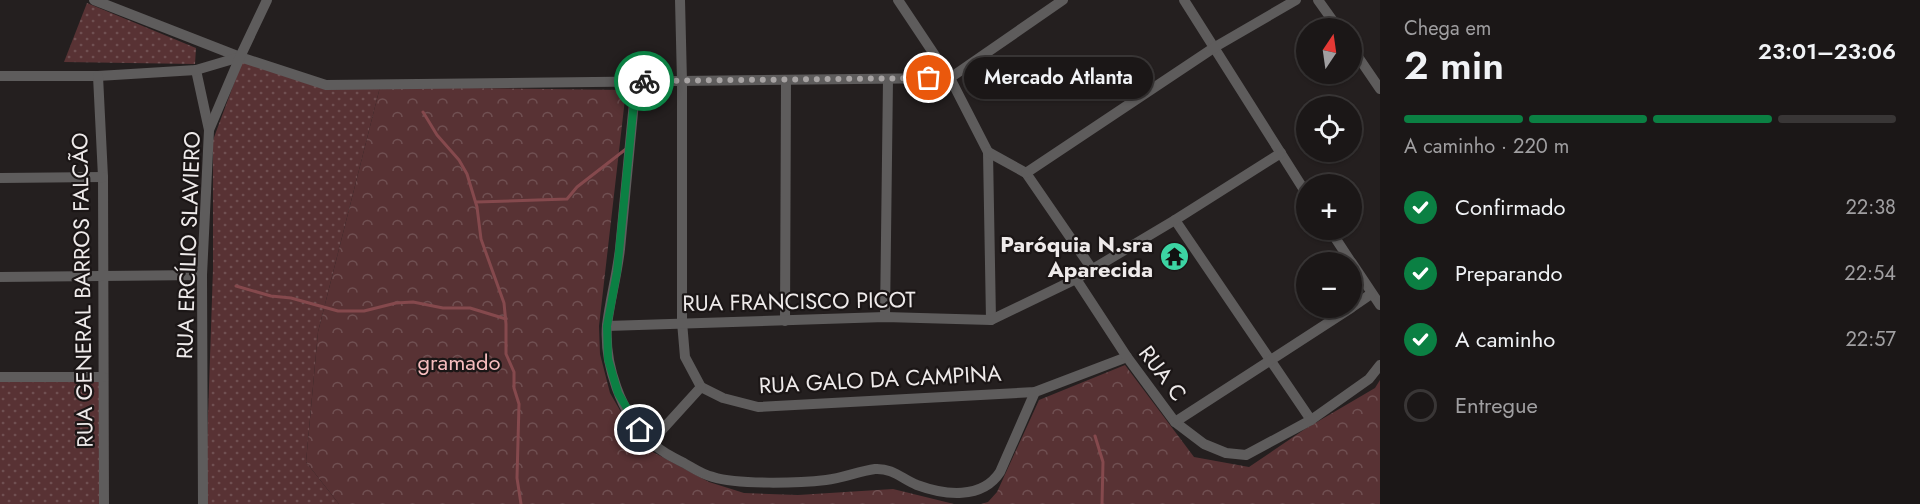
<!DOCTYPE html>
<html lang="pt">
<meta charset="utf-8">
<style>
:root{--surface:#1b1717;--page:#282424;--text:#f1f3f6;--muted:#a09fa1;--line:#393636;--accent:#0b8043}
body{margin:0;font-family:Jost,sans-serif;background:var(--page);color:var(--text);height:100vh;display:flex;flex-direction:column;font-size:22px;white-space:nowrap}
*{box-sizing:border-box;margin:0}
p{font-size:20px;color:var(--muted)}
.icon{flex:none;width:33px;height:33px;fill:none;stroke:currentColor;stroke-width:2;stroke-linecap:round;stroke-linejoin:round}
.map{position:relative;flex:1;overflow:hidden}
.details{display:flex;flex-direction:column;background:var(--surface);width:540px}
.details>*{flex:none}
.needle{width:39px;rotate:13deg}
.fabs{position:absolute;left:1296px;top:18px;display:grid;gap:12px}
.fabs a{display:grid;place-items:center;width:66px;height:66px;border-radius:50%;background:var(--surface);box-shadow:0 2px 4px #0004,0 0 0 2px var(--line);font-size:30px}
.pin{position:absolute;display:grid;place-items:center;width:51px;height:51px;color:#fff;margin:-26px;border:3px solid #fff;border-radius:50%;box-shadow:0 2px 6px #0007}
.courier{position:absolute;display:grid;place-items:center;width:60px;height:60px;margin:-30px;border:4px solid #0b8043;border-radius:50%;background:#fff;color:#222;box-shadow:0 2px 8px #0007}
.bubble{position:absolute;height:42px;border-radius:21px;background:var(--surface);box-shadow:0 2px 4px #0004,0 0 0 2px var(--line);font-size:20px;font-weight:600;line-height:42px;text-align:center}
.overview em{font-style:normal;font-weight:600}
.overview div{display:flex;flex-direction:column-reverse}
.overview{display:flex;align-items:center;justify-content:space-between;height:102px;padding:0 24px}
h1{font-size:39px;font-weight:600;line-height:45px}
.bar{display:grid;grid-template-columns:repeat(4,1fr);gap:9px 6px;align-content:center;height:72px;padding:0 24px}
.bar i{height:8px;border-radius:4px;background:var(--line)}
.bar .selected{background:var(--accent)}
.bar p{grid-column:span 4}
ol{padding:0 24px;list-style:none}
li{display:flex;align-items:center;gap:18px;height:66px}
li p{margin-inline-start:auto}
li .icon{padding:6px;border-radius:50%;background:var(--accent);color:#fff;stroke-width:4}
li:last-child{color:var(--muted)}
li i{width:33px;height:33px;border:3px solid var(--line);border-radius:50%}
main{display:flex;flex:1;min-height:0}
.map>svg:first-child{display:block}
.grass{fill:url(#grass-dots)}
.forest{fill:url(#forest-crowns)}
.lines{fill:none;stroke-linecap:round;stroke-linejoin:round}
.stream{stroke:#85494d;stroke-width:3}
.street{stroke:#5e5c5c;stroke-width:10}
.done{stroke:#a7a3a3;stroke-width:6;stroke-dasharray:0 10.8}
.route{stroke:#0b8043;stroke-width:8}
.labels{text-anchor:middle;stroke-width:4.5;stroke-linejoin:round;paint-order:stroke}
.poi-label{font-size:22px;font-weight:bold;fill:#eeeaea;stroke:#1b1616;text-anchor:end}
.street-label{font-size:22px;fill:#eeeaea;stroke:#1b1616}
.park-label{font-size:22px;fill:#f6bdbe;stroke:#1b1616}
</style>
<main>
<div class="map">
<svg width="1380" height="504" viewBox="0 0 1380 504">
<defs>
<pattern id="grass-dots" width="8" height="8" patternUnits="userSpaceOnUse" patternTransform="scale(1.5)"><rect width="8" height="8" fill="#583234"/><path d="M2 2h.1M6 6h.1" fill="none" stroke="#705052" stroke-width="1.8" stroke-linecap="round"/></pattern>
<pattern id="forest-crowns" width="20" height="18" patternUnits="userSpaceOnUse" patternTransform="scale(1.5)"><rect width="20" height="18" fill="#583234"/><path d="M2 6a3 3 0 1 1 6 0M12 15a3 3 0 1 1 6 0" fill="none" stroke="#705052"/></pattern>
</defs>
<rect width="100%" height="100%" fill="#241f1f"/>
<g class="grass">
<path d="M87 3 196 48 195 64 64 62Z"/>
<path d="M243 59 326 86 380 87 318 332 306 462 339 504H205L213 269V140Z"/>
<path d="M103 377 101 504H0V378Z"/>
</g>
<g class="forest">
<path d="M380 87 626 90 599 326 600 354 610 393 640 445 709 482 744 493 798 495 893 489 954 504H339L306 462 318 332Z"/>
<path d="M1125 365 1194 457 1249 467 1305 429 1375 388 1380 380V504H981L988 502 997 492 1039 400Z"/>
</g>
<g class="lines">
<g class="stream">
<path d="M423 112 437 135 459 160 467 174 477 207 481 239 504 303 506 324V354L514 372V388L519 404 517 478 521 504"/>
<path d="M476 202 567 199 577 187 626 149"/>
<path d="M236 286 271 296 291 298 338 311H364L396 303 413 302 443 308H470L506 319"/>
<path d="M1095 436 1103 462 1102 504"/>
</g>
<g class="street">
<path d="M94 0 240 57 326 85 950 78 1063 0"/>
<path d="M680 0 682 81V322L685 357 701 387 723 398 758 407 1035 392 1127 357"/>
<path d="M898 0 950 78 988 152 991 320"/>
<path d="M1184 0 1306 193"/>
<path d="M1318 0 1338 28"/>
<path d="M1352 48 1380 89"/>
<path d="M196 70 209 130"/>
<path d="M0 76H98L196 70 240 57"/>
<path d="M98 76 103 177 104 504"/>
<path d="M636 81C631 137 625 193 620 249 617 275 610 300 607 325 604 364 621 414 650 441 660 451 672 457 684 463 693 468 703 475 713 477 738 485 800 483 826 480 843 478 859 471 875 469 893 468 902 479 917 485 944 495 982 500 1000 472L1035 392"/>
<path d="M988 152 1026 173 1092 269"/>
<path d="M1026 173 1215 47 1296 0"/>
<path d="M0 178 103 177"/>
<path d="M1175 220 1311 420"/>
<path d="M1330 230 1351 262"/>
<path d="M1352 263 1380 305"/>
<path d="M0 277 202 275"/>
<path d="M1076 279 1127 357 1175 422 1204 444 1226 453 1246 455 1311 420 1369 379 1380 365"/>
<path d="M1352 307 1371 294"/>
<path d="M885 317 888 79"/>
<path d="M785 321 786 80"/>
<path d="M607 326 885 317 991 320 1076 279 1175 220 1281 153"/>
<path d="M0 377H103"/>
<path d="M1175 422 1351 308"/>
<path d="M651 442 701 387"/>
<path d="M203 504 202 275 209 130 240 57 267 0"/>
</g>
</g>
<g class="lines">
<path class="done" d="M644 81 929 78"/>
<path class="route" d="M640 430 618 393 608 359 607 326 617 272 636 81H644"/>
</g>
<defs>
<symbol id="temple-disc" viewBox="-11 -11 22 22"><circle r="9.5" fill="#3cd4a3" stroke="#1b1616"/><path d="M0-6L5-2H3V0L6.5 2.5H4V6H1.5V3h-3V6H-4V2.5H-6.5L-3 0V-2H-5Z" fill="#111"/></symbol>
</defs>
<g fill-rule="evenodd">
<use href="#temple-disc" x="1158" y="240" width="33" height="33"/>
</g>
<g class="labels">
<g class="poi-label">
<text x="1153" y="252">Paróquia N.sra<tspan x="1153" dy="25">Aparecida</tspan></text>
</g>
<g class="street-label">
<text transform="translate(188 245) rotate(-88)" y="8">RUA ERCÍLIO SLAVIERO</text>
<text transform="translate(82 290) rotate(-91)" y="8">RUA GENERAL BARROS FALCÃO</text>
<text transform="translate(799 301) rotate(-1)" y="8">RUA FRANCISCO PICOT</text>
<text transform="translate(1163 373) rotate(53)" y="8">RUA C</text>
<text transform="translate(880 379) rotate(-3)" y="8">RUA GALO DA CAMPINA</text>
</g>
<g class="park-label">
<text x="459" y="370">gramado</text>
</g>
</g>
</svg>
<div class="fabs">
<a><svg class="needle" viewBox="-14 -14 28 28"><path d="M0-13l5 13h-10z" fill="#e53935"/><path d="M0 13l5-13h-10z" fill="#a09fa1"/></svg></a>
<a><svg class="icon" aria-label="locate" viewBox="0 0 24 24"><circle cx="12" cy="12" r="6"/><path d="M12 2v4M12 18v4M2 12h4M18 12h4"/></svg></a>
<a>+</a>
<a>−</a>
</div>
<div class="pin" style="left:929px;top:78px;background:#ea580c"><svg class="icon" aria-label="bag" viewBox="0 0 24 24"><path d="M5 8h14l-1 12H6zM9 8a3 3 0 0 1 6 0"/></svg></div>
<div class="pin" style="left:640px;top:430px;background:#1f2937"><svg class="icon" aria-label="home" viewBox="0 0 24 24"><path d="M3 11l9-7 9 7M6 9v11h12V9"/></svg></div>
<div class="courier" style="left:644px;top:81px"><svg class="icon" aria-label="bike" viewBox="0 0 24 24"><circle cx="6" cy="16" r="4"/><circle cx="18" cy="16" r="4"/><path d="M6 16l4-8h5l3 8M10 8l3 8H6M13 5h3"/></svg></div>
<div class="bubble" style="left:964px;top:57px;width:189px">Mercado Atlanta</div>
</div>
<section class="details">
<div class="overview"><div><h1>2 min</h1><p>Chega em</p></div><em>23:01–23:06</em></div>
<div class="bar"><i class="selected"></i><i class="selected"></i><i class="selected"></i><i></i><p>A caminho · 220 m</p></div>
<ol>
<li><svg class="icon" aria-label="check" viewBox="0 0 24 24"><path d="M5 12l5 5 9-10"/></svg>Confirmado<p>22:38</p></li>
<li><svg class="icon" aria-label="check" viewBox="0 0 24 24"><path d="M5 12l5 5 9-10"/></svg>Preparando<p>22:54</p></li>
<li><svg class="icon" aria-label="check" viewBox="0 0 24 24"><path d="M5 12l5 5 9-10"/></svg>A caminho<p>22:57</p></li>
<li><i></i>Entregue</li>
</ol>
</section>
</main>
